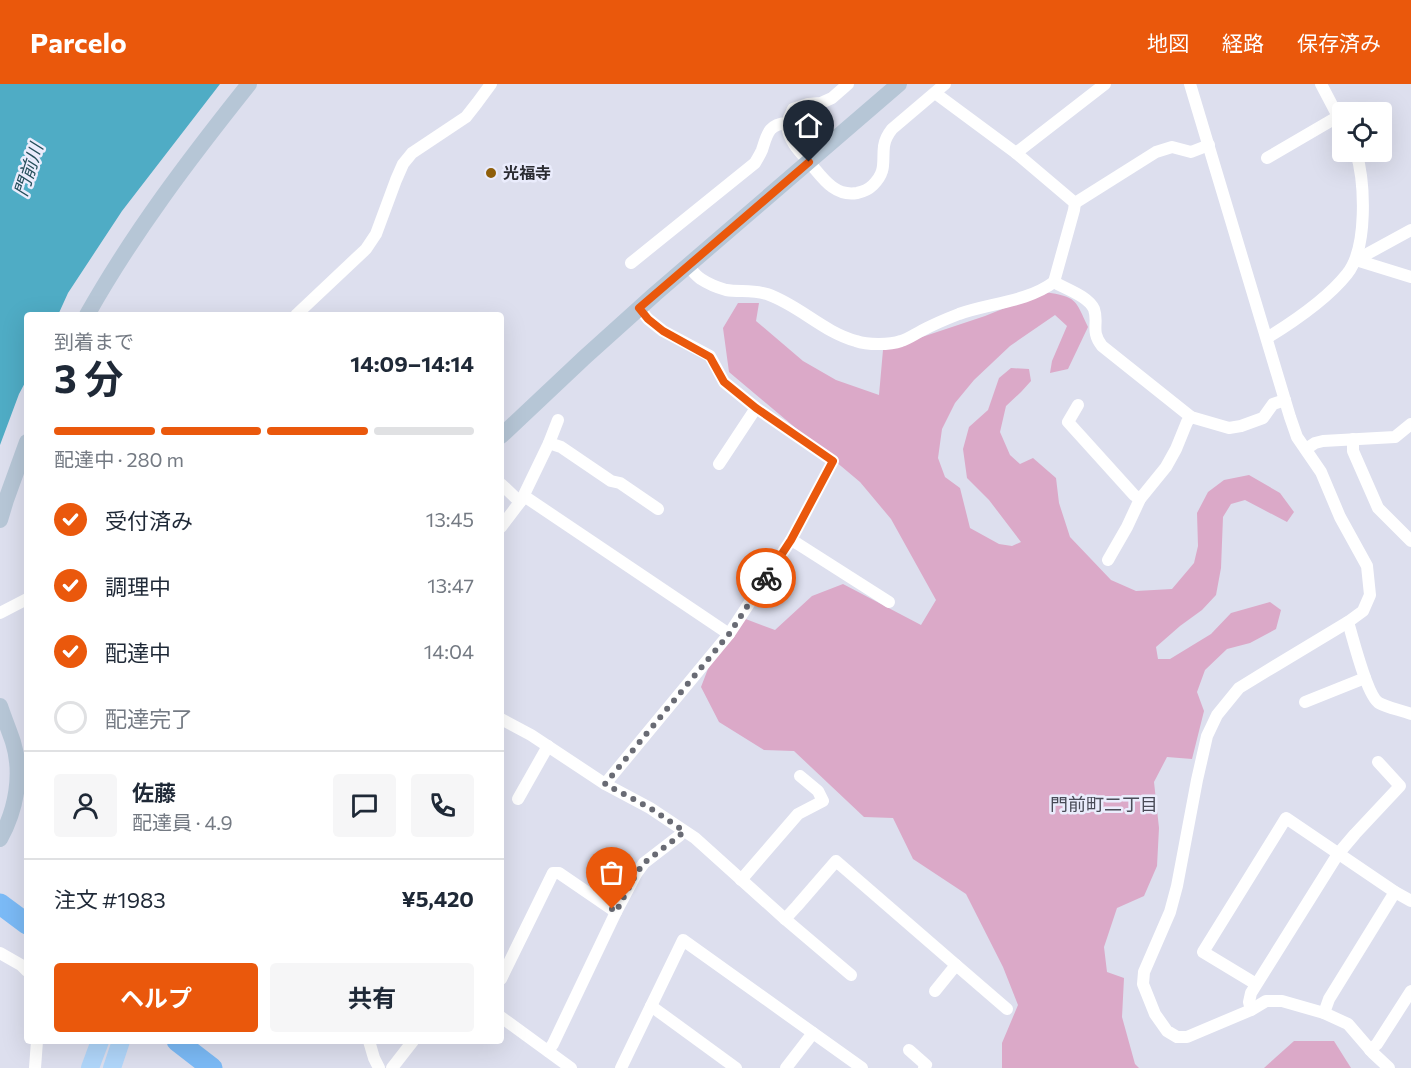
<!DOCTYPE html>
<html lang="ja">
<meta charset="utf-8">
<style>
:root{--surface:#fff;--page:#f6f6f7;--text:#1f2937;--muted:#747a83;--line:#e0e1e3;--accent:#ea580c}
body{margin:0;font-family:Commissioner,"Noto Sans JP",sans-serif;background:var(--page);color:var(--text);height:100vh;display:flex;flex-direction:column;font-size:22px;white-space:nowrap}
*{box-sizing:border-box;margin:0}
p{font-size:20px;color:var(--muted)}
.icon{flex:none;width:33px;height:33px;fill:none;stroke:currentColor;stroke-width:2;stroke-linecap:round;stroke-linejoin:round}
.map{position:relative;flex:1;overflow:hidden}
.panel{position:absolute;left:24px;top:228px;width:480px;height:732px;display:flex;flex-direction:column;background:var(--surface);border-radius:6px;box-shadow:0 6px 24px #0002}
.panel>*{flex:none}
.fabs{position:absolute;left:1332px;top:18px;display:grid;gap:12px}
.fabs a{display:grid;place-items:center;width:60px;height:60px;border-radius:6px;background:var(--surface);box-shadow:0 6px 24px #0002;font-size:30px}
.pin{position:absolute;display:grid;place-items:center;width:51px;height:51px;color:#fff;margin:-62px -26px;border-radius:50% 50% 50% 0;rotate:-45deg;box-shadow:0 0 6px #0007}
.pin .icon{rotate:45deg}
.courier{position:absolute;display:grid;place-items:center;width:60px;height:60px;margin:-30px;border:4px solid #ea580c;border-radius:50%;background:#fff;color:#222;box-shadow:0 2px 8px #0007}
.headline em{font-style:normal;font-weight:700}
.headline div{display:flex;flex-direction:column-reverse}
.headline{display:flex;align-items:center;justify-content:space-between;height:102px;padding:0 30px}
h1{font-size:39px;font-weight:700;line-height:45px}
.bar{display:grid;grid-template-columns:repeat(4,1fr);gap:9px 6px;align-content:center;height:72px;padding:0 30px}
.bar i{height:8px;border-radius:4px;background:var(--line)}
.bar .current{background:var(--accent)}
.bar p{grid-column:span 4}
.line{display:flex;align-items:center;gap:15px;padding:0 30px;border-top:2px solid var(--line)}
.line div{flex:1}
.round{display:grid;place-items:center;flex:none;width:63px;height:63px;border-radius:6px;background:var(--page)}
ol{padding:0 30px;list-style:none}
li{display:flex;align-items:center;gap:18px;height:66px}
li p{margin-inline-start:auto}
li .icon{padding:6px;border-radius:50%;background:var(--accent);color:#fff;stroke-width:4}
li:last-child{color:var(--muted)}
li i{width:33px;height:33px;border:3px solid var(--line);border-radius:50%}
.action{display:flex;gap:12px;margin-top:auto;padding:12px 30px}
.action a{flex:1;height:69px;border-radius:6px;background:var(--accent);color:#fff;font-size:24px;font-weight:700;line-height:69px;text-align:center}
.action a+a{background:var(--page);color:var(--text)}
header{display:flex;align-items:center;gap:36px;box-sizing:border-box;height:84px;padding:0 30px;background:var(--accent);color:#fff}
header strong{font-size:28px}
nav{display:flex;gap:33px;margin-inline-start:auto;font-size:21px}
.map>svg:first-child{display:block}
.green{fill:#dba9c8}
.water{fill:#4facc5}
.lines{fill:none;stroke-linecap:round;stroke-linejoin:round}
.street{stroke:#fff;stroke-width:12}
.secondary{stroke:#b6c6d6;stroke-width:16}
.primary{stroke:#b0d6fa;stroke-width:18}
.highway{stroke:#7bbaf6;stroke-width:21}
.done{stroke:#696b74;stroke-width:6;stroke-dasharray:0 10.8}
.route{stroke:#ea580c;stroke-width:8}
.poi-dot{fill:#8f5f0a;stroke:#eaecfc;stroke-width:2}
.labels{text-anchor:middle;stroke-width:5;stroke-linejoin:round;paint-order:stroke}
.poi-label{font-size:16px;font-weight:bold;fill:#2b2c32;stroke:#eaecfc;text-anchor:start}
.water-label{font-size:18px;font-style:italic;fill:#254e5a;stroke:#eaecfc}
.neighbourhood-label{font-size:18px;fill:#494b57;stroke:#eaecfc}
</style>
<header>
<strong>Parcelo</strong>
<nav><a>地図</a><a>経路</a><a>保存済み</a></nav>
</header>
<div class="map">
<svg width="1411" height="984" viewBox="0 0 1411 984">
<rect width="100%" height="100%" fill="#dddfee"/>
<g class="green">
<path d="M1045 208C1077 213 1075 215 1088 243L1068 285 1050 289 1052 277 1067 242 1055 231 1010 262 974 296 955 319 942 345 938 374 945 393 960 404 970 444 999 460 1012 462 1021 458 989 416 967 394 963 365 969 343 988 326 999 294 1011 284 1029 285 1031 297 1021 308 1006 322 1000 348 1010 371 1020 380 1033 374 1056 394 1059 419 1070 453 1111 496 1136 507 1172 505 1194 479 1198 462 1197 429 1208 408 1224 396 1249 391 1280 409 1294 428 1287 438 1245 416 1231 420 1223 433 1221 484 1216 511 1202 526 1180 542 1156 563 1158 575H1170L1211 550 1231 529 1270 518 1281 526 1276 545 1250 559 1227 565 1205 586 1197 608 1204 627 1192 675 1167 673 1154 698 1159 744 1157 782 1144 812 1117 824 1104 863 1107 888 1124 894 1122 933 1135 980 1139 984H1002V959L1018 921 1003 883 966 810 913 775 893 734 864 733 794 667 764 666 719 638 701 603 711 577 743 534 775 546 812 512 843 500 921 541 936 516 891 435 860 398 729 288 723 244 738 219H759L756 237 803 277 836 296 879 311 883 266 985 232Z"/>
<path d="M1294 957H1334L1351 984H1264Z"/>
</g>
<path class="water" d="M0 0H220L122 127 68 209 58 231H27V295L19 310 0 361Z"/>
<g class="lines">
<g class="street">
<path d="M848 0 832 14 821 19 808 20 793 25C791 30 787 36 787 42 789 57 799 67 809 78 822 93 834 113 857 109 862 108 869 105 873 101 887 87 882 78 884 62 885 55 888 50 892 45L945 0"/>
<path d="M1190 0 1290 333 1297 353 1321 388 1340 433 1367 482 1370 511 1363 527 1348 538 1275 582 1239 604 1217 631 1207 652 1197 696 1177 802 1170 828 1144 888 1143 900 1155 930 1167 947 1177 953H1187L1251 926 1266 917H1282L1324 929 1348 940 1373 969 1389 984"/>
<path d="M1321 0 1342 40"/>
<path d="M935 9 1016 69 1075 119"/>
<path d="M1016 69 1105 0"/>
<path d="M1267 74 1339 32"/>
<path d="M1075 119 1074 126 1054 198C1066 205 1088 212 1094 225 1099 239 1090 247 1102 262L1191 333 1229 344 1241 342 1263 334 1273 320 1285 316"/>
<path d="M1075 119 1156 68 1172 63 1191 68 1209 61"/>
<path d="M1411 146 1356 176 1411 193"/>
<path d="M631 179 755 79C757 75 760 71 762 66 767 51 768 40 787 39"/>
<path d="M688 182C692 186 696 192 701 195 707 199 719 204 726 206 739 208 753 206 767 210 799 221 823 248 856 257 867 261 890 261 901 257 908 255 915 250 921 247 934 240 946 235 959 230 990 219 1027 218 1054 198"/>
<path d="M296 231 366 165 376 150 396 96 403 80 412 69 466 33 477 19 491 0"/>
<path d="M1267 254C1293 238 1328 214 1347 190 1368 164 1365 98 1356 68"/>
<path d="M1078 321 1068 338 1134 411 1140 415"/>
<path d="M1353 355V367L1378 424 1411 457"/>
<path d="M549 359 561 363 611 397 620 399 658 425"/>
<path d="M1306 365 1315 359 1323 357 1395 353 1411 340"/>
<path d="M719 380 756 324"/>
<path d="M501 400 520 418 501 443"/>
<path d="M524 412 729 550"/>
<path d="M521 417 549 359 558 336"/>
<path d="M791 456 798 460 889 518"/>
<path d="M1108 476 1127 443 1140 415 1166 383 1176 365 1187 338 1191 333"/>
<path d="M0 529 27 515"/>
<path d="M1348 538C1353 554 1367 612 1379 619 1388 624 1401 626 1411 630"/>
<path d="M1305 618 1365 594"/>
<path d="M501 635 531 651 605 700 650 724 695 754 785 835 851 891"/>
<path d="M605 700 729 550 791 456 833 377 756 324 724 298 710 272 663 247 648 235 639 224"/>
<path d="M518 715 548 662"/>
<path d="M741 796 798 730 823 717 818 707 800 692"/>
<path d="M785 835 797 822 836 777 956 881"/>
<path d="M0 869 21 881 27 887"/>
<path d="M501 895 553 789H559L616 828"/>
<path d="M1256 900 1203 868 1286 734 1395 808 1411 817"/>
<path d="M935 907 956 881 1007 925"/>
<path d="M651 922 736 984"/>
<path d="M1251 926 1249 918 1251 909 1338 770 1355 750 1400 702 1378 678"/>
<path d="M1324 929 1329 915 1395 808"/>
<path d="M501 933 571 984"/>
<path d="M369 957 374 974 379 984"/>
<path d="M909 966 926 981 924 984"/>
<path d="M1370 966 1377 960 1411 907"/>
<path d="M548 967 553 960 616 828 636 790 644 779 679 752 683 747"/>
<path d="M35 984 37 957"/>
<path d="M392 984 413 957"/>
<path d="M621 984 683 856 862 984"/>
<path d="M786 984 813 949"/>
</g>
<g class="secondary">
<path d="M87 231C133 149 190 74 249 0"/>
<path d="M501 352 585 273 655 210 899 0"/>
<path d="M0 436 6 416 27 358"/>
<path d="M0 622C4 634 9 646 13 658 23 690 16 726 0 755"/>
</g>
<g class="primary">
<path d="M90 984 100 957"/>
<path d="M112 984 121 957"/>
</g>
<g class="highway">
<path d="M0 820 27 840"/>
<path d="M177 957 212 984"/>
</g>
</g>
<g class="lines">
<path class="done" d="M612 825 616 828 636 790 644 779 679 752 684 747 650 724 605 700 729 550 766 494"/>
<path class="route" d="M766 494 791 456 833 377 756 324 724 298 710 273 663 247 648 235 639 224 809 78"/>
</g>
<circle class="poi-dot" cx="491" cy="89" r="6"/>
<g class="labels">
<g class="poi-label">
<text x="503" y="95">光福寺</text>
</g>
<g class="water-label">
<text transform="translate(29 86) rotate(-72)" y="6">門前川</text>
</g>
<g class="neighbourhood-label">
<text x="1104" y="727">門前町二丁目</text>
</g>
</g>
</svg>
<div class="fabs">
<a><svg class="icon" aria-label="locate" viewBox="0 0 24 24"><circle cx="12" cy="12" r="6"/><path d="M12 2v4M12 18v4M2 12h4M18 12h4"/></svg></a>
</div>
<div class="pin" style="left:612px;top:825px;background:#ea580c"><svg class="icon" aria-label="bag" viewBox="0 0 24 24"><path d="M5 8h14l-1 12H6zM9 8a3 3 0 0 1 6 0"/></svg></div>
<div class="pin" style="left:809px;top:78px;background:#1f2937"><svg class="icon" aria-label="home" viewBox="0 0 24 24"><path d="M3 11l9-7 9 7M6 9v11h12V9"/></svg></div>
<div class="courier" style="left:766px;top:494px"><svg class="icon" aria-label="bike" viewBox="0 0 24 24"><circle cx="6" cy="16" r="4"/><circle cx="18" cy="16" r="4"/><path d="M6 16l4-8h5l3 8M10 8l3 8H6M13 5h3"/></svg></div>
<section class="panel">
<div class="headline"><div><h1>3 分</h1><p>到着まで</p></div><em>14:09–14:14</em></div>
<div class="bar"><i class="current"></i><i class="current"></i><i class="current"></i><i></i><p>配達中 · 280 m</p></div>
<ol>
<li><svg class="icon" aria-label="check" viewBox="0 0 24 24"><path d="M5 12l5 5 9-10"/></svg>受付済み<p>13:45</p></li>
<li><svg class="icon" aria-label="check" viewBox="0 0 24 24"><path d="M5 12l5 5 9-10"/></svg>調理中<p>13:47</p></li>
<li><svg class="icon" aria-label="check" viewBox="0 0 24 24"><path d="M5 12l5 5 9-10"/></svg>配達中<p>14:04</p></li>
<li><i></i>配達完了</li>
</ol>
<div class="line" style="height:108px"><a class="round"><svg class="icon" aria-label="person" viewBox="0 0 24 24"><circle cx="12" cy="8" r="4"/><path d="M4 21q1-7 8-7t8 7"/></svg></a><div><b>佐藤</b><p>配達員 · 4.9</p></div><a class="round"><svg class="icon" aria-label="chat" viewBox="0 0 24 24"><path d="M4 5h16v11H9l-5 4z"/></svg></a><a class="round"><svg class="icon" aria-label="phone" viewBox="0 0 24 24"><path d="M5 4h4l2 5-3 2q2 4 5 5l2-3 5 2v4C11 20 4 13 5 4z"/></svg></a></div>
<div class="line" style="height:78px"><div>注文 #1983</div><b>¥5,420</b></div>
<div class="action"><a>ヘルプ</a><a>共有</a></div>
</section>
</div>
